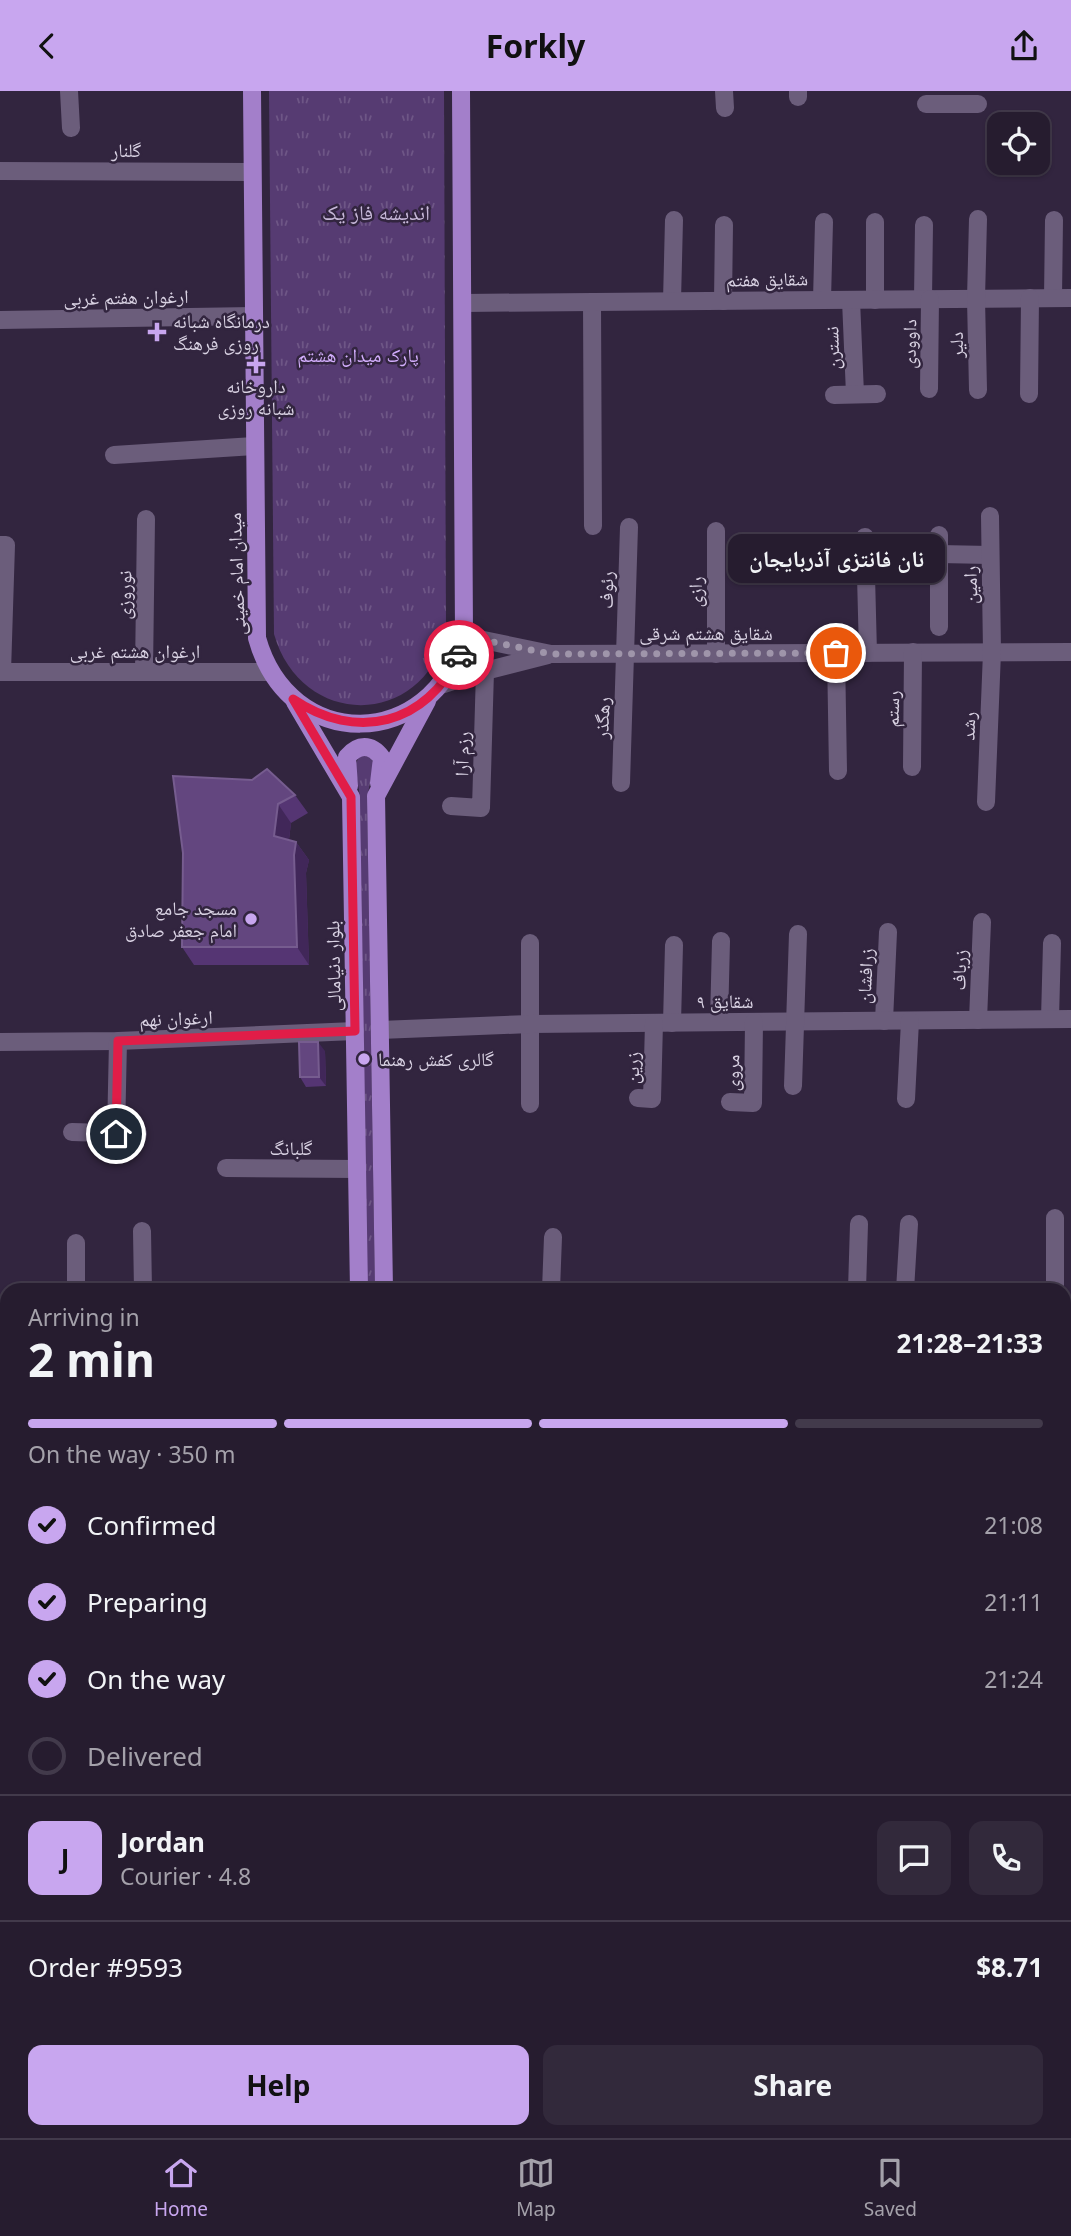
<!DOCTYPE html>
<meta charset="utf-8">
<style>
:root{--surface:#261c2f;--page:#32293b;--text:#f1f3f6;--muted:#a4a1aa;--line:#423a4b;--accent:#c8a6ef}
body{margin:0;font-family:"Noto Sans","Noto Naskh Arabic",sans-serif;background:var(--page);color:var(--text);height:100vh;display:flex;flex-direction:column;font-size:26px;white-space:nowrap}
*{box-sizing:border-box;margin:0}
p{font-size:23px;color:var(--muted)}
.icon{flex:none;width:38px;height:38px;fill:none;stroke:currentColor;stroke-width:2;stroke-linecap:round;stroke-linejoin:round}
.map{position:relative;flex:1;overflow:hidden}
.sheet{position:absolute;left:0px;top:1192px;width:1071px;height:856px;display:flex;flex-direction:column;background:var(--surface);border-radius:21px 21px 0 0;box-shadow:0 2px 5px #0004,0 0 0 2px var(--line)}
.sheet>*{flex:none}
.controls{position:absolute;left:987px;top:21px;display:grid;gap:14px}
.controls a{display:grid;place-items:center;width:63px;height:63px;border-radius:14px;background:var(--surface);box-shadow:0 2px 5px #0004,0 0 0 2px var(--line);font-size:35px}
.pin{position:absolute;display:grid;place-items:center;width:60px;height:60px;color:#fff;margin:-30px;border:4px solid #fff;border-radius:50%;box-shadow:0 2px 7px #0007}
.courier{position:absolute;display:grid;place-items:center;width:70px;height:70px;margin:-35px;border:5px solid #e11d48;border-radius:50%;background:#fff;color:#222;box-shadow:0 2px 9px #0007}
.bubble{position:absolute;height:49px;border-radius:14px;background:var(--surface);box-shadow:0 2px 5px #0004,0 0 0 2px var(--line);font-size:23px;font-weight:700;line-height:49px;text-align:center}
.overview em{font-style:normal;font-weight:700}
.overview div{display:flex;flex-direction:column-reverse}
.overview{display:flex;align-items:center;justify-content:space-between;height:119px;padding:0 28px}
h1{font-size:46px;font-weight:700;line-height:52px}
.bar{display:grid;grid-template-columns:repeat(4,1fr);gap:10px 7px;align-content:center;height:84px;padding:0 28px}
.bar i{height:9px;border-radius:5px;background:var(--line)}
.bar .current{background:var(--accent)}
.bar p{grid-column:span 4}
.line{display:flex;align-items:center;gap:18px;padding:0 28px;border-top:2px solid var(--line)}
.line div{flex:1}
.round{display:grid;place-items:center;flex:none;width:74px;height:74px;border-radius:14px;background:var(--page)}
ol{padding:0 28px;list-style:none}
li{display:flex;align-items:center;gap:21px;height:77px}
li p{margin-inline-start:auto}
li .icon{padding:7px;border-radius:50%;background:var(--accent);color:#111;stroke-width:4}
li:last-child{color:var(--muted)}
li i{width:38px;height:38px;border:4px solid var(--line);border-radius:50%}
.cta{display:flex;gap:14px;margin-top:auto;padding:14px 28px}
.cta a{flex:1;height:80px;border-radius:14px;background:var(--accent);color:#111;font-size:28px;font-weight:700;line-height:80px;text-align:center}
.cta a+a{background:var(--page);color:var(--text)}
header{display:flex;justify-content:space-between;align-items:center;height:91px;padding:0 28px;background:var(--accent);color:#111;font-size:32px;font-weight:700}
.menu{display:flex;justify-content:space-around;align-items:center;height:98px;border-top:2px solid var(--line);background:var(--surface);font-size:19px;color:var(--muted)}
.menu a{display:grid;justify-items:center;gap:4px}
.menu .current{color:var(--accent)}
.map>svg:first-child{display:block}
.grass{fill:url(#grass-tufts)}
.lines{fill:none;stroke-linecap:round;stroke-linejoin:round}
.minor{stroke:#6b5d7b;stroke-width:18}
.major{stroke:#a37fca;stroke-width:18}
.wall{fill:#553573}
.shaded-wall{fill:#412759}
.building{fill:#63467f;stroke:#765c8f;stroke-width:2}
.done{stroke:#9f95aa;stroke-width:7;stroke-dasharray:0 12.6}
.route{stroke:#e11d48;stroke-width:9}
.poi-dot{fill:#c8a6ef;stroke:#32253f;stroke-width:2.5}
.labels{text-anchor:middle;stroke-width:5;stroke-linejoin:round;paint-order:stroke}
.street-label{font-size:19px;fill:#d9d2e3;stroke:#32253f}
.poi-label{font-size:19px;fill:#d9d2e3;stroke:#32253f;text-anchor:start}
.park-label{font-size:19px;fill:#d3aefd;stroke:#32253f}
.neighbourhood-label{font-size:21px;fill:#c7b8d9;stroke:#32253f}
</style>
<header><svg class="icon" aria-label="back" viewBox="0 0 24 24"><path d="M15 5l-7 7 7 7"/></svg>Forkly<svg class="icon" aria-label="share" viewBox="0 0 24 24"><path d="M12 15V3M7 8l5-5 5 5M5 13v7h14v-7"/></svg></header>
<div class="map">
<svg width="1071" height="2047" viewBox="0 0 1071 2047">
<defs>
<pattern id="grass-tufts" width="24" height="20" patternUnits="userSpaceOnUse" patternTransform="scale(1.75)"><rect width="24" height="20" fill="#563b72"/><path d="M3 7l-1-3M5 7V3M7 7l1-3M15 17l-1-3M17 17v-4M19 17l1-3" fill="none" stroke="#6e5686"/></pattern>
</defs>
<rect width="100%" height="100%" fill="#32253f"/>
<g class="grass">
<path d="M269 0H444L446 542C422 638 301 638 274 543Z"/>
<path d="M363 664 371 667 374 674 367 706 375 1199H367L360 706 355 674 359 666Z"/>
<path d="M0 2033 7 2035V2040L24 2041 45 2047H0Z"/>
</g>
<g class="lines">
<g class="minor">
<path d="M69 0 71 37"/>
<path d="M724 0 725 17"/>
<path d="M798 6V0"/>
<path d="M926 13H978"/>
<path d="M0 80 252 81"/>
<path d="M1053 207 1054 129"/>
<path d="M923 208 924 134"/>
<path d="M822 209 824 131"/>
<path d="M851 209 855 303"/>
<path d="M875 209V131"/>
<path d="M672 210 674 129"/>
<path d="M723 210 724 134"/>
<path d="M592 211 593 435"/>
<path d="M463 212 1071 207"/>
<path d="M0 229 253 225"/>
<path d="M929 298 930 208"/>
<path d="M978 299 976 208 978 128"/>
<path d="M1029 303 1030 207"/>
<path d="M834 304 877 303"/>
<path d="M114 364 254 355"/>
<path d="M865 446 868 562"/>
<path d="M0 454H6L2 581"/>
<path d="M939 463 990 464"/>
<path d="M939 536V444"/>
<path d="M464 545 551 563 1071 561"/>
<path d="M836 562 838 680"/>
<path d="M716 563V440"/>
<path d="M144 580 146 428"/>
<path d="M0 581H270"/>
<path d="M441 594 485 580 548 564"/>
<path d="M912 676 913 561"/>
<path d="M621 692 629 436"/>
<path d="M986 711 992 561 990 425"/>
<path d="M451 715 481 717 485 580"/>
<path d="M530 852V1013"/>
<path d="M1050 928 1052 852"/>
<path d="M978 929 982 831"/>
<path d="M884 930 888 841"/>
<path d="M719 931 721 850"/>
<path d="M672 932 674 854"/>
<path d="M380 939 530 933 1071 928"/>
<path d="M0 951 118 950 355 940"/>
<path d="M793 995 798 843"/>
<path d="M638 1007 652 1008 654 932"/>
<path d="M906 1008 910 930"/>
<path d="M730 1011 753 1012 754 931"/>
<path d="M72 1041 138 1043"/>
<path d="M116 1043 118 950"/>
<path d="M226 1077 357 1078"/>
<path d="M1055 1127V1199"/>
<path d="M142 1140 143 1199"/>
<path d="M76 1199V1152"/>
<path d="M551 1199 553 1146"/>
<path d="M857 1199 859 1133"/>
<path d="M905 1199 909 1133"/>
<path d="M1064 1214H1071"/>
<path d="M0 1230H7"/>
<path d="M1064 1502 1065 1414"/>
<path d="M0 1518H7"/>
<path d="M1064 1818H1071"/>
<path d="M0 1835H7"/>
<path d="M0 2016 7 2018"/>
<path d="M73 2040 86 2047"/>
<path d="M152 2040V2047"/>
<path d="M714 2040V2047"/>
</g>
<g class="major">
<path d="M252 0 257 547C289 662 432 661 464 545L461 0"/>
<path d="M295 611 351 706 359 1199"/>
<path d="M349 695 347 666C358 653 371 652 382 667L379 692"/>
<path d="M384 1199 376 705 427 610"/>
<path d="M379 2047V2040"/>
<path d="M402 2047V2040"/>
</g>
</g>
<g class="wall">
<path d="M295 704 308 722 291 732 289 749 296 751 309 769 306 782 309 874H194L182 856 183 762Z"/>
<path d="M325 960 326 995 306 996 300 986Z"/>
</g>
<g class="shaded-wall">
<path d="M278 713 291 732 287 764 274 745Z"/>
<path d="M296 751 309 769 306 782 309 874 297 856 294 764Z"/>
<path d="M318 951 325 960 326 995 319 986Z"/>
</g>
<g class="building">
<path d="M267 678 295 704 278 713 274 745 296 751 294 764 297 856H182L183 762 173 685 252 689Z"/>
<path d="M299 951H318L319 986H300Z"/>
</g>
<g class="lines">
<path class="done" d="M459 564 464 545 551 563 836 562"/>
<path class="route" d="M116 1043 118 950 355 940 351 706 293 608C356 651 427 634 459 564"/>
</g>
<g class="poi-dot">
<path d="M153.5 230.5h7v7h7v7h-7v7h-7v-7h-7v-7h7z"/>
<path d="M252.5 262.5h7v7h7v7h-7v7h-7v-7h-7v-7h7z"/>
<circle cx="251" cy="828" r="7"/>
<circle cx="364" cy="968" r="7"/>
</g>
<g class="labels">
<g class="street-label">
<text x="126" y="66">گلنار</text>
<text transform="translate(767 188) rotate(-1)" y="7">شقایق هفتم</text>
<text transform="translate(126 206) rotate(-1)" y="7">ارغوان هفتم غربی</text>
<text transform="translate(909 253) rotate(-89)" y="7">داوودی</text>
<text transform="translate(956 254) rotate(-91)" y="7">دلیر</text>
<text transform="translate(832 257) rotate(-92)" y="7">نسترن</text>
<text transform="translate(236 483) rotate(-92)" y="7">میدان امام خمینی</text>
<text transform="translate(970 494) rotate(-91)" y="7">رامین</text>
<text transform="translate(606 499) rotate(-89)" y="7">رئوف</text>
<text transform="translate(695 501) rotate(-90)" y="7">رازی</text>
<text transform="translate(124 504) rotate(-89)" y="7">نوروزی</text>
<text x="706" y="549">شقایق هشتم شرقی</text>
<text x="135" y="567">ارغوان هشتم غربی</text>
<text transform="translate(892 618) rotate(-89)" y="7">رستم</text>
<text transform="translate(602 627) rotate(-88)" y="7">رهگذر</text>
<text transform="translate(968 635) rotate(-88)" y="7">رشد</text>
<text transform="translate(462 663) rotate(-88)" y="7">رزم آرا</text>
<text transform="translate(333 875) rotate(-91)" y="7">بلوار دنیامالی</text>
<text transform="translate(959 879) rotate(-88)" y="7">زرباف</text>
<text transform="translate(865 885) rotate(-87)" y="7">زرافشان</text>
<text x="725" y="917">شقایق ۹</text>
<text transform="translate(176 927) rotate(-2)" y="7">ارغوان نهم</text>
<text transform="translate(632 977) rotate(-89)" y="7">زرین</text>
<text transform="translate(732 982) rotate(-89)" y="7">مروی</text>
<text x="291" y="1064">گلبانگ</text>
</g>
<g class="poi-label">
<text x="173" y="237">درمانگاه شبانه<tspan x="173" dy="22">روزی فرهنگ</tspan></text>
<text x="256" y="302" text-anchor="middle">داروخانه<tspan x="256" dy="22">شبانه روزی</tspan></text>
<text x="237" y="824" text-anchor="end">مسجد جامع<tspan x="237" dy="22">امام جعفر صادق</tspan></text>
<text x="378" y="975">گالری کفش رهنما</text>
</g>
<g class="park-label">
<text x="358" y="271">پارک میدان هشتم</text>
</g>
<g class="neighbourhood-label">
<text x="376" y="129">اندیشه فاز یک</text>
</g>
</g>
</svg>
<div class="controls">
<a><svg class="icon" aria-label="locate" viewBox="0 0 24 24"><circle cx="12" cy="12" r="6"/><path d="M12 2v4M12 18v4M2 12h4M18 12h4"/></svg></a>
</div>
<div class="pin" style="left:836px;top:562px;background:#ea580c"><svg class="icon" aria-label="bag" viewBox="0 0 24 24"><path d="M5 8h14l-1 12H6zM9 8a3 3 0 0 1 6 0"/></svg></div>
<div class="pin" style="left:116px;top:1043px;background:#1f2937"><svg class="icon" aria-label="home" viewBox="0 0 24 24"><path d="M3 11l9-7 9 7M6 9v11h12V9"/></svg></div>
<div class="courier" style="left:459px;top:564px"><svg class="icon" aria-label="car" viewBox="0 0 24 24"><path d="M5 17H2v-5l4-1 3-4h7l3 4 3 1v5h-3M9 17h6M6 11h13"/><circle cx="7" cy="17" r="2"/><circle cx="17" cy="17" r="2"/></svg></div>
<div class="bubble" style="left:728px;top:443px;width:217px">نان فانتزی آذربایجان</div>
<section class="sheet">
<div class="overview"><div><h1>2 min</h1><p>Arriving in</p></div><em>21:28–21:33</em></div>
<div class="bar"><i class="current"></i><i class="current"></i><i class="current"></i><i></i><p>On the way · 350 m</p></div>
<ol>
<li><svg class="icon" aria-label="check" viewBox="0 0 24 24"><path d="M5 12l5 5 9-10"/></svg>Confirmed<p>21:08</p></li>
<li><svg class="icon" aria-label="check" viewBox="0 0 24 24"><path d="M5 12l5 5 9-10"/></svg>Preparing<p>21:11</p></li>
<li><svg class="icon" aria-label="check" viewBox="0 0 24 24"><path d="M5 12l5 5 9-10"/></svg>On the way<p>21:24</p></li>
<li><i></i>Delivered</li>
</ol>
<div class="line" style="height:126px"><b class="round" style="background:var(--accent);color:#111">J</b><div><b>Jordan</b><p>Courier · 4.8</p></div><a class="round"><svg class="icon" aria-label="chat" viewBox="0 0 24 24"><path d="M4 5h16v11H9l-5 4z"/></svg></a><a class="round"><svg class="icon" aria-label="phone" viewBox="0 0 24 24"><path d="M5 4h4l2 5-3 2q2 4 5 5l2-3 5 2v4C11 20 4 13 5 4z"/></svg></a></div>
<div class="line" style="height:91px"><div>Order #9593</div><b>$8.71</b></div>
<div class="cta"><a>Help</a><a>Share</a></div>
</section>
</div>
<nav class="menu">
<a class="current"><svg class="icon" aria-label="home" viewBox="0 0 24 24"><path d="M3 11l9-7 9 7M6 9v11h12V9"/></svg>Home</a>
<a><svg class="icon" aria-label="map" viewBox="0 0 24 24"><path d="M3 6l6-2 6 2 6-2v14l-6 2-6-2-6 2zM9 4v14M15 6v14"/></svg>Map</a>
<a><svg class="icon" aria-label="saved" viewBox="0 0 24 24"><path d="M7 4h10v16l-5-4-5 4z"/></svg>Saved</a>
</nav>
